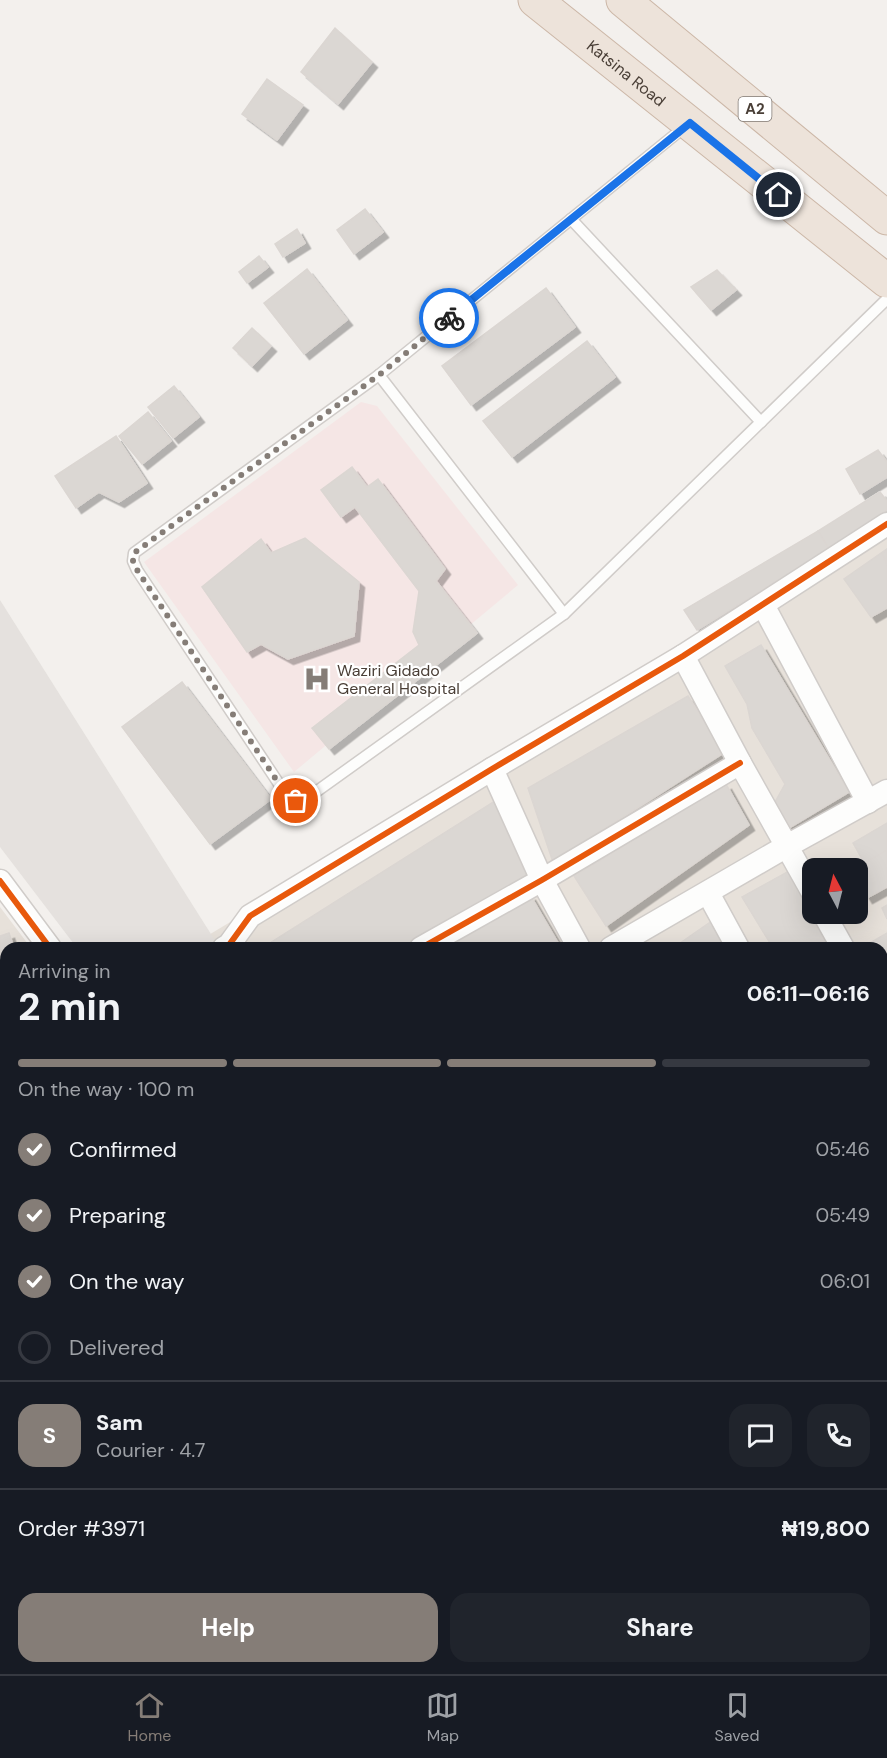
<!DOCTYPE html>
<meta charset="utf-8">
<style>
:root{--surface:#171b24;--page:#20242c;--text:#f1f3f6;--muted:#9ea1a6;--line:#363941;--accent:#857d77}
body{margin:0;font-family:"DM Sans",sans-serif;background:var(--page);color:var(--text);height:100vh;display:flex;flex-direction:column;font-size:22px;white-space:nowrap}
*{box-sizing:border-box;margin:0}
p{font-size:20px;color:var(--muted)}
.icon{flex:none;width:33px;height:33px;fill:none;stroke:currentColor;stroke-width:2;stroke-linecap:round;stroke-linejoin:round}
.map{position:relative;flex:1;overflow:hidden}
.side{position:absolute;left:0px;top:942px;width:888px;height:732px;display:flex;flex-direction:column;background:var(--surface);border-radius:18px 18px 0 0;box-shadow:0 6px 24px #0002}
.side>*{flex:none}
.needle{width:39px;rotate:353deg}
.controls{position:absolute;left:802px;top:858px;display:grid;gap:12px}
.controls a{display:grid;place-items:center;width:66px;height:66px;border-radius:12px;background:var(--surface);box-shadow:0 6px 24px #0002;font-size:30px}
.pin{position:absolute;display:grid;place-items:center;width:51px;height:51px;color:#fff;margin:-26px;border:3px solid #fff;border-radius:50%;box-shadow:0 2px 6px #0007}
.courier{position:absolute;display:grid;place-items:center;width:60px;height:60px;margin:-30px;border:4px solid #1a73e8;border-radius:50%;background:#fff;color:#222;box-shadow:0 2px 8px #0007}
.headline em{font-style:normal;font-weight:700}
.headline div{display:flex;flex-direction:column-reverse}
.headline{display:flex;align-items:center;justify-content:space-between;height:102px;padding:0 18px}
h1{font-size:39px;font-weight:700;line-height:45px}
.bar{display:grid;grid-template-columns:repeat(4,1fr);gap:9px 6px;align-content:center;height:72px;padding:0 18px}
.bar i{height:8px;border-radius:4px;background:var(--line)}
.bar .current{background:var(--accent)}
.bar p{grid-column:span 4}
.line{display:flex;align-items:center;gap:15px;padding:0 18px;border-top:2px solid var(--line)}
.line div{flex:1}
.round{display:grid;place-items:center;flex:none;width:63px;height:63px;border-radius:18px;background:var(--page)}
ol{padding:0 18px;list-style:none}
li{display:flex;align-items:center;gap:18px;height:66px}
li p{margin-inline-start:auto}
li .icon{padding:6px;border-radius:50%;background:var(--accent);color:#fff;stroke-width:4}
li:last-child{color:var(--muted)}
li i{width:33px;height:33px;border:3px solid var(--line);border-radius:50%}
.action{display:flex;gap:12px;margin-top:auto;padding:12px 18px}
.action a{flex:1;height:69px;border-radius:18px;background:var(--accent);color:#fff;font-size:24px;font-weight:700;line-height:69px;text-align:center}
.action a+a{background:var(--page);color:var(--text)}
.tab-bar{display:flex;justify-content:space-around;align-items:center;height:84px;border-top:2px solid var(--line);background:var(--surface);font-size:16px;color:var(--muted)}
.tab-bar a{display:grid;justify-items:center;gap:3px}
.tab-bar .current{color:var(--accent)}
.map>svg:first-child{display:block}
.residential{fill:#e7e1da;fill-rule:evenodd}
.medical{fill:#f5e6e5}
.green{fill:#e7eecc}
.parking{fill:#e5e1de}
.building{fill:#dbd7d3;stroke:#dbd6d2;stroke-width:1.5;filter:url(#shadow)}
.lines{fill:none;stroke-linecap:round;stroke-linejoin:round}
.lane-casing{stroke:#d0ccc9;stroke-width:13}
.street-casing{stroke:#d0ccc9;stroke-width:25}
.highway-casing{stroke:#ccb7a7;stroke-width:35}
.lane{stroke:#fdfdfc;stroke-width:10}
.street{stroke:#fdfdfc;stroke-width:22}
.highway{stroke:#ede3da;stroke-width:33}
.cycleway-casing{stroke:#fff;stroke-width:10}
.cycleway{stroke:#e8590c;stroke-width:6}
.done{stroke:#857d77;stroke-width:6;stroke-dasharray:0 10.8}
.route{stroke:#1a73e8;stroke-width:8}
.labels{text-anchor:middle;stroke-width:4.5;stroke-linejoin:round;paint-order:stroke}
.shield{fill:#fff;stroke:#807973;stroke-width:1.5}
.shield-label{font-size:15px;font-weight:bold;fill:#4a3f37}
.street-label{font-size:16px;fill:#4a3f37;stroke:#fff}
.poi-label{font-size:16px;fill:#4a3f37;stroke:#fff;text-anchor:start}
</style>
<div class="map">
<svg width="887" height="1674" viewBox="0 0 887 1674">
<defs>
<filter id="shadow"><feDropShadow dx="5.5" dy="5.5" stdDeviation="0" flood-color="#0004"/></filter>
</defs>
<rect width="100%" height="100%" fill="#f3f0ed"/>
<g class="residential">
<path d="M887 527V1674H216L228 1668H882V948H187ZM813 868H858V914H813Z"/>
<path d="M0 907 31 948H6V1388L0 1392Z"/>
</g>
<path class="medical" d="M361 402 377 406 518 585 294 772 144 562Z"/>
<path class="green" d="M6 1441V1668H181L169 1674H0V1444Z"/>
<path class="parking" d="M0 600 216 942 207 948H77L0 847Z"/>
<g class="building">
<path d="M335 28 372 62 338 104 301 72Z"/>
<path d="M267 79 303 105 277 140 242 114Z"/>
<path d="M365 209 383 232 354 254 337 230Z"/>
<path d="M297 229 305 243 283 257 275 244Z"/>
<path d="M259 256 268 267 247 283 239 272Z"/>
<path d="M307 269 347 320 304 354 264 303Z"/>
<path d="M717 270 736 290 711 310 691 287Z"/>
<path d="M546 288 575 327 471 405 442 366Z"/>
<path d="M252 328 271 346 252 366 233 348Z"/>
<path d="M587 341 615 377 512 457 483 421Z"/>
<path d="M174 386 199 417 173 438 148 407Z"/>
<path d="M148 412 171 441 142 464 119 436Z"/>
<path d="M116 436 147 483 119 502 99 492 76 508 55 476Z"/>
<path d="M878 450 887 462V477L860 494 846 469Z"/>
<path d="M352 467 367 487 378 479 445 569 436 581 477 633 329 749 312 728 419 645 413 632 419 591 355 507 341 517 321 490Z"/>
<path d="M880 492 887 501V510L829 549 818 531Z"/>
<path d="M818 531 829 549 697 630 684 610Z"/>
<path d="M305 538 359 582 354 636 288 659 261 644 247 652 202 587 261 539 271 553Z"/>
<path d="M887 549V608L871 617 844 579Z"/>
<path d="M887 551V565L882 553Z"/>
<path d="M761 645 849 792 789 828 774 804 785 784 752 728 747 704 725 666Z"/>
<path d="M182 682 271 799 210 844 122 727Z"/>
<path d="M688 696 725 752 553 862 528 788Z"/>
<path d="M726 784 749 825 606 926 574 876Z"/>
<path d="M503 796 529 877 400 948H274L270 943Z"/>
<path d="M887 823V885L879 889 853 843Z"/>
<path d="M887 850V887L867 898 858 883V868H856Z"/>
<path d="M791 870 813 908V914L836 948H773L742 897Z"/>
<path d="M530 895 561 948H441Z"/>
<path d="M887 905V919L882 908Z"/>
<path d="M716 918 731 948H673Z"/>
<path d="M9 933 14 948H6V1063L0 1066V936Z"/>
<path d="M887 933V958L882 960V948H861Z"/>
<path d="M887 982V1015L882 1006V985Z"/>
<path d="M882 1028 887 1036V1147L882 1138Z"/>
<path d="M6 1119V1193L0 1182V1122Z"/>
<path d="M6 1229V1298L0 1301V1232Z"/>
<path d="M882 1237H883L887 1243V1313L882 1306Z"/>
<path d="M6 1305V1346L0 1335V1309Z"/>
<path d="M0 1358 6 1370V1395L0 1398Z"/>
<path d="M882 1397 887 1406V1477L882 1468Z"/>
<path d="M0 1568 6 1581V1656L0 1658Z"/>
<path d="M882 1594 887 1601V1649L882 1652Z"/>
<path d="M887 1665V1674H884L881 1668Z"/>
<path d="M10 1668H101L89 1674H10Z"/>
<path d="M610 1668H637L640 1674H613Z"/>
<path d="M758 1668H812L814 1674H744Z"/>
</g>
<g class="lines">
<defs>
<g id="lane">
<path d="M687 125 379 375 134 553 133 561 137 570 287 796 296 801 306 799 564 614 887 299"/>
<path d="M571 219 761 422"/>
<path d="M379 375 564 614"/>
</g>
<g id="street">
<path d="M763 605 868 802"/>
<path d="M683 656 740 763 813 893"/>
<path d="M492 769 542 880 579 948"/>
<path d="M0 881 50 948"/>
<path d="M708 893 738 948"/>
<path d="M824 914 843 948"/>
<path d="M224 948 229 945 250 916 492 769 683 656 887 524"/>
<path d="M421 948 542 880 740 763"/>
<path d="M611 948 787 846 887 791"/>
<path d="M882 1019 887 1029"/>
<path d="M0 1087 6 1084"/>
<path d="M882 1215 887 1224"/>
<path d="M0 1217 6 1214"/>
<path d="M882 1383 887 1392"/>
<path d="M0 1409 6 1406"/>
<path d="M882 1551 887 1559"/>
<path d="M824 1668 827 1674"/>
<path d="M344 1674 354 1668"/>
<path d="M546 1674 556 1668"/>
<path d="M666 1674 677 1668"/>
</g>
<g id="highway">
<path id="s1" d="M535 0 887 281"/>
<path d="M623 0 887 218"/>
</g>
</defs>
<use href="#lane" class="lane-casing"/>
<use href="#street" class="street-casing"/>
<use href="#highway" class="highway-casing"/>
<use href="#lane" class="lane"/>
<use href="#street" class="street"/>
<use href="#highway" class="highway"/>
<defs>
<g id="cycleway">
<path d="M0 881 50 948"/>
<path d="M224 948 229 945 250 916 492 769 683 656 887 524"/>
<path d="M421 948 542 880 740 763"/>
</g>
</defs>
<use href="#cycleway" class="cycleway-casing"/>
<use href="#cycleway" class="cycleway"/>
</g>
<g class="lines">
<path class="done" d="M296 801 287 796 137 570 133 561 134 553 379 375 449 318"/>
<path class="route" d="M449 318 690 123 779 195"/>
</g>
<defs>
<symbol id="hospital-bare" viewBox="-9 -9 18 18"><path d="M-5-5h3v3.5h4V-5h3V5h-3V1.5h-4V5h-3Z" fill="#857d77" stroke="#fff" stroke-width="2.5" paint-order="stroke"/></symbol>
</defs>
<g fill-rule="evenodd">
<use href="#hospital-bare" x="298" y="660" width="38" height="38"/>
</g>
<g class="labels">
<rect class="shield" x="738.5" y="97" width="33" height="24" rx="4.5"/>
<g class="shield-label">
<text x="755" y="114">A2</text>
</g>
<g class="street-label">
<text dy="6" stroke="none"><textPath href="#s1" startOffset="117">Katsina Road</textPath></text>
</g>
<g class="poi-label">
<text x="337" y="676">Waziri Gidado<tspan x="337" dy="18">General Hospital</tspan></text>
</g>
</g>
</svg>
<div class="controls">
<a><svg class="needle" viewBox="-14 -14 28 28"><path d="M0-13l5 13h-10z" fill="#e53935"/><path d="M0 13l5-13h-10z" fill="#9ea1a6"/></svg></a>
</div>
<div class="pin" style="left:296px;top:801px;background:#ea580c"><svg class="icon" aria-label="bag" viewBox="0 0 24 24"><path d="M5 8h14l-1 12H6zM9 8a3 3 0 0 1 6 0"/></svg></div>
<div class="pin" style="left:779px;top:195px;background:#1f2937"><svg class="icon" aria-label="home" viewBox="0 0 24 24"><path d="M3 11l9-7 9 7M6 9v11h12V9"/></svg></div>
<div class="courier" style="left:449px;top:318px"><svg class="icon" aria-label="bike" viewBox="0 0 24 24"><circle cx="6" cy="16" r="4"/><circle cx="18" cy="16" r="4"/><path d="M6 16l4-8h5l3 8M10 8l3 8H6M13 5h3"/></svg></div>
<section class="side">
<div class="headline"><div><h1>2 min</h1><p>Arriving in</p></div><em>06:11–06:16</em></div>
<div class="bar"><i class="current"></i><i class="current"></i><i class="current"></i><i></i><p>On the way · 100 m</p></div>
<ol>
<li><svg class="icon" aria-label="check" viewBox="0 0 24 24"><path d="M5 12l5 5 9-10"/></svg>Confirmed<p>05:46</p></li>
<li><svg class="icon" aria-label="check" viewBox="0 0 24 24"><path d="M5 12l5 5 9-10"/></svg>Preparing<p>05:49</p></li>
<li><svg class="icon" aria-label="check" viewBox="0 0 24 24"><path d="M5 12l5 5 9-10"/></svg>On the way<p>06:01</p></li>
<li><i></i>Delivered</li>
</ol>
<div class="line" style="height:108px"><b class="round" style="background:var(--accent);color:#fff">S</b><div><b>Sam</b><p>Courier · 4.7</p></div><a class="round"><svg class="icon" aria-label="chat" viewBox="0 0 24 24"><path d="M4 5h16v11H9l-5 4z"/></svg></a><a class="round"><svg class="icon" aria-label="phone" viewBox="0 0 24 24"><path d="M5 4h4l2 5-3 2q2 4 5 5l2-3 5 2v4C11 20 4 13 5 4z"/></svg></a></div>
<div class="line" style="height:78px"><div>Order #3971</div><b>₦19,800</b></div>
<div class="action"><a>Help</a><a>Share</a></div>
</section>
</div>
<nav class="tab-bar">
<a class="current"><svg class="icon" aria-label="home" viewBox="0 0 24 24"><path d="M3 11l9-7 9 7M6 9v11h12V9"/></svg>Home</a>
<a><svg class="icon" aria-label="map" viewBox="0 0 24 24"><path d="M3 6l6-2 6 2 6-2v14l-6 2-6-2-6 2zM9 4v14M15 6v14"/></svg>Map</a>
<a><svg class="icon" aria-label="saved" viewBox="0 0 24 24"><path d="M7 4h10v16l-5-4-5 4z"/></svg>Saved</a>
</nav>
